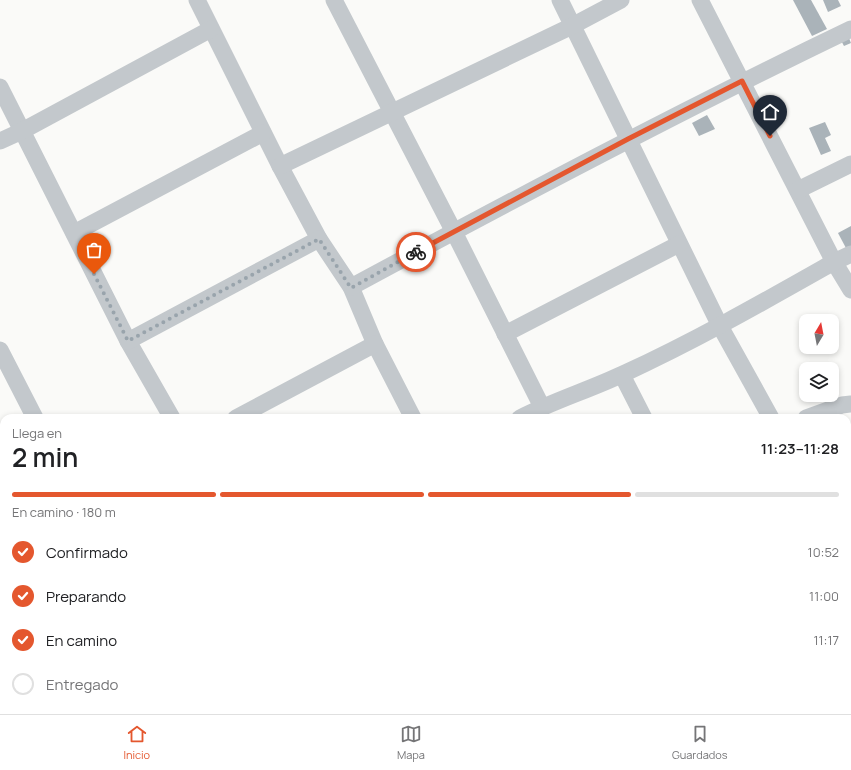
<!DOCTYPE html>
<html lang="es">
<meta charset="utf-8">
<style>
:root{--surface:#fff;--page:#f6f6f6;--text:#202124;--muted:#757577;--line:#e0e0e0;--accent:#e4572e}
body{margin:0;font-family:Manrope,sans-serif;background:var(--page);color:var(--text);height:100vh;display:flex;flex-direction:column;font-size:15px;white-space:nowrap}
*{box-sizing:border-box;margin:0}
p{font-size:13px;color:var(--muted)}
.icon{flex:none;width:22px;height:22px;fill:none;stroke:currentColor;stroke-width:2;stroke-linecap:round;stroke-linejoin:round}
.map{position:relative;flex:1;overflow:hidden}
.side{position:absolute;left:0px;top:414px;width:851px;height:300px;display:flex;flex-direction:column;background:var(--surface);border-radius:12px 12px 0 0;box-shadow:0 2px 6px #0003}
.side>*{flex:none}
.needle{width:26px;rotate:10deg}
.fabs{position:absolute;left:799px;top:314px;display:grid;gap:8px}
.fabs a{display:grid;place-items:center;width:40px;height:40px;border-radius:8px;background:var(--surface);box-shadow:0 2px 6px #0003;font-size:20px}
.pin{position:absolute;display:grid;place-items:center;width:34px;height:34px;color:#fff;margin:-41px -17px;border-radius:50% 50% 50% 0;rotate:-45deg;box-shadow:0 0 4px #0007}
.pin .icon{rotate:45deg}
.courier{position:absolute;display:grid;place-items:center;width:40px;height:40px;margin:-20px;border:3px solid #e4572e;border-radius:50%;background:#fff;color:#222;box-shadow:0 1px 5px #0007}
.overview em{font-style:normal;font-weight:600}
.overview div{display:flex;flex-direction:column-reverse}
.overview{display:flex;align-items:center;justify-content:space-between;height:68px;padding:0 12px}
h1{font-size:26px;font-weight:600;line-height:30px}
.bar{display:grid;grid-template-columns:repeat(4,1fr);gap:6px 4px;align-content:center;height:48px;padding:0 12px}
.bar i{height:5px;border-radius:3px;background:var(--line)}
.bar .active{background:var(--accent)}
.bar p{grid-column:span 4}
ol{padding:0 12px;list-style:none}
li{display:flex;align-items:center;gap:12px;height:44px}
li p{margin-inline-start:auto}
li .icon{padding:4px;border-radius:50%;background:var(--accent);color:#fff;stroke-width:4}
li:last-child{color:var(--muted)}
li i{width:22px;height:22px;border:2px solid var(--line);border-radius:50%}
.menu{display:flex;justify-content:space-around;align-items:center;height:56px;border-top:1px solid var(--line);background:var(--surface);font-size:11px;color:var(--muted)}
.menu a{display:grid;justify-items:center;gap:2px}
.menu .active{color:var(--accent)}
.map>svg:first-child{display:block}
.building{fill:#aab3b9}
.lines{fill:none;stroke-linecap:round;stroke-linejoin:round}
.street{stroke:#c3c8cc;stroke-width:17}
.done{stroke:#99a4ac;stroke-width:4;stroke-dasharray:0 7.2}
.route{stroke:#e4572e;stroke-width:5}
</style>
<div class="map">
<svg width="851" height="714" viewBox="0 0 851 714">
<rect width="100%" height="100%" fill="#fafaf8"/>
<g class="building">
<path d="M793 0H811L827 29 812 36Z"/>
<path d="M823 0H838L841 6 828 12Z"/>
<path d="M846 31 851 43 844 46 838 35Z"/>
<path d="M707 115 715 129 699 136 692 123Z"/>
<path d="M825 122 831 135 825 138 831 151 821 155 809 128Z"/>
<path d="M851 226V248L847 250 838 233Z"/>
</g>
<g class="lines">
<g class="street">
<path d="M197 0 280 166 319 239 351 287 375 344 413 418"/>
<path d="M334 0 454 232 542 407"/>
<path d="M560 0 720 326 771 418"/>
<path d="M700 0 834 262 851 290"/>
<path d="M0 87 128 341 172 418"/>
<path d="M0 141 22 131 211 29"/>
<path d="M280 166 572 26 621 0"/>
<path d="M798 190 851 164"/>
<path d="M74 233 263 133"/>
<path d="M351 287C516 198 682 110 851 29"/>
<path d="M505 334 679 244"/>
<path d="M128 341 319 239"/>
<path d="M0 350 35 418"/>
<path d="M622 375 644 418"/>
<path d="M236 418 375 344"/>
<path d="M520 418C553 401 589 390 623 374 695 341 765 301 834 262L851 254"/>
<path d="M806 418 842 405 851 404"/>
<path d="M0 472 4 479"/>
<path d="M0 521 4 520"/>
<path d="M140 710 143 714"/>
<path d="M496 710 497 714"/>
</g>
</g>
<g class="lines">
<path class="done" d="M94 274 128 341 319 239 351 288 416 252"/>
<path class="route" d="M416 252 628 139 742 81 770 136"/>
</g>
</svg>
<div class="fabs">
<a><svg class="needle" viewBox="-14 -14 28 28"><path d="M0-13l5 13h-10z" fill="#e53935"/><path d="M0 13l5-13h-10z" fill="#757577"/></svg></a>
<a><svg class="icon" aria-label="layers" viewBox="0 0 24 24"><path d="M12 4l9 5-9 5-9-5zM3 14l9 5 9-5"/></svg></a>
</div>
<div class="pin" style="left:94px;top:274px;background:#ea580c"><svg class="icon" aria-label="bag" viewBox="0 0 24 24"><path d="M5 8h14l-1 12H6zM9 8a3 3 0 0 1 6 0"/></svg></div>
<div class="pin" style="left:770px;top:136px;background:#1f2937"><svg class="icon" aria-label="home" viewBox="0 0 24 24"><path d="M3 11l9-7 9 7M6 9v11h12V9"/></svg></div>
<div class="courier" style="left:416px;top:252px"><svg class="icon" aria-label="bike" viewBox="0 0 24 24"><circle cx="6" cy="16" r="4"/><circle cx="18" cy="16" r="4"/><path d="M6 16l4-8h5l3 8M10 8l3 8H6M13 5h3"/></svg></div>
<section class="side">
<div class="overview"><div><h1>2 min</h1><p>Llega en</p></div><em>11:23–11:28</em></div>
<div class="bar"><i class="active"></i><i class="active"></i><i class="active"></i><i></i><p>En camino · 180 m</p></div>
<ol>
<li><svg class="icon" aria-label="check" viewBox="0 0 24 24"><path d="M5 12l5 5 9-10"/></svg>Confirmado<p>10:52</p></li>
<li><svg class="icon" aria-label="check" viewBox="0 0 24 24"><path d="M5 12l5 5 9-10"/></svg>Preparando<p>11:00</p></li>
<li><svg class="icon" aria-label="check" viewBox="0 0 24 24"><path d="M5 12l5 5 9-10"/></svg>En camino<p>11:17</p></li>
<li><i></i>Entregado</li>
</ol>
</section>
</div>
<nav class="menu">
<a class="active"><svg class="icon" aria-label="home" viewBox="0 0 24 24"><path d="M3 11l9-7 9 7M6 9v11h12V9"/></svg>Inicio</a>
<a><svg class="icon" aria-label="map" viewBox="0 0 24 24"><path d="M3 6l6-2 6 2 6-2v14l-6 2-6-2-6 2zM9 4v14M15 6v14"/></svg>Mapa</a>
<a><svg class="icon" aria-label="saved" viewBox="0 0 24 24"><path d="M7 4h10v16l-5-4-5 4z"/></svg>Guardados</a>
</nav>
